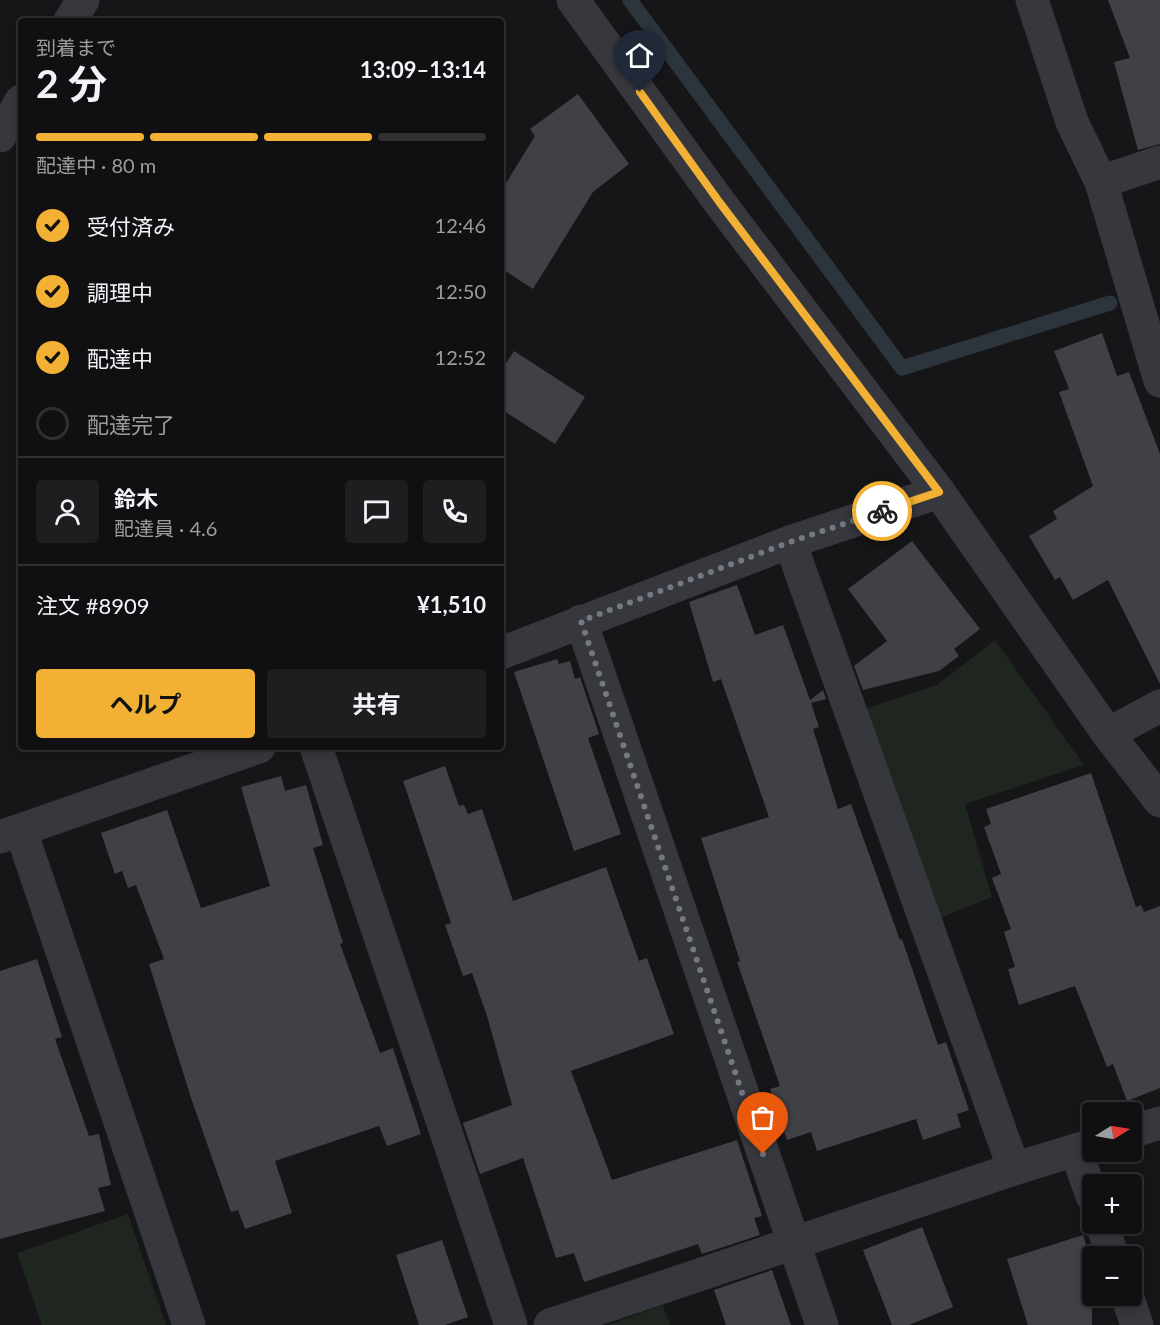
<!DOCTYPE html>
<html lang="ja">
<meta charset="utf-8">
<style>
:root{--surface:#101012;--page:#1e1e20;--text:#f1f3f6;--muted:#9c9d9f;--line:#303032;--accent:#f2b134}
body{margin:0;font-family:Lato,"Noto Sans JP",sans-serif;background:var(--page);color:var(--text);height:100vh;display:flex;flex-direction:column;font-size:22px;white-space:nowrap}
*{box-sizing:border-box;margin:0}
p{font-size:20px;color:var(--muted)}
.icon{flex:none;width:33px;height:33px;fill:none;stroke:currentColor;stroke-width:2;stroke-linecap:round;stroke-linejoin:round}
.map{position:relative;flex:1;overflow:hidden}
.details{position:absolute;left:18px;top:18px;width:486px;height:732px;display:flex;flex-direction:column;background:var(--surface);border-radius:6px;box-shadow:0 3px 9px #0003,0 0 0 2px var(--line)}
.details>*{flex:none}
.needle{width:39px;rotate:79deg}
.tools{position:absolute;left:1082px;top:1102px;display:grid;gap:12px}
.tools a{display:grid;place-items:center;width:60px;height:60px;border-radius:6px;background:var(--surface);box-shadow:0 3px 9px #0003,0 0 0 2px var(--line);font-size:30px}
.pin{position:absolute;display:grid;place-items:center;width:51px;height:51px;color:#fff;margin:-62px -26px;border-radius:50% 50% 50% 0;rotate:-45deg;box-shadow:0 0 6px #0007}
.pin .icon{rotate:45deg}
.courier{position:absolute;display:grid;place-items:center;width:60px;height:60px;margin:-30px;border:4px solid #f2b134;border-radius:50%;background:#fff;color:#222;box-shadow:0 2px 8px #0007}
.summary em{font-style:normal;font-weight:700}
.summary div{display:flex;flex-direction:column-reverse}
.summary{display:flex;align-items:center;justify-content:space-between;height:102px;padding:0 18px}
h1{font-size:39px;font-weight:700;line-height:45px}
.bar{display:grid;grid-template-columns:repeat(4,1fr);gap:9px 6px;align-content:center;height:72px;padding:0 18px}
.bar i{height:8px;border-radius:4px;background:var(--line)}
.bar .on{background:var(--accent)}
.bar p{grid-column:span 4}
.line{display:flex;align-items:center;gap:15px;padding:0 18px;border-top:2px solid var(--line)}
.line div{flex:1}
.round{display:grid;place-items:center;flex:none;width:63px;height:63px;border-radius:6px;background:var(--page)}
ol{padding:0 18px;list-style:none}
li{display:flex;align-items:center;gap:18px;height:66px}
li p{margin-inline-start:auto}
li .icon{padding:6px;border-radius:50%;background:var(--accent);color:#111;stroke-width:4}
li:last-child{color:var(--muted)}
li i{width:33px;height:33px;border:3px solid var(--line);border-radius:50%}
.button{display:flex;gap:12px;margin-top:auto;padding:12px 18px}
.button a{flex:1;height:69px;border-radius:6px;background:var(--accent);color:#111;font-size:24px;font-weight:700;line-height:69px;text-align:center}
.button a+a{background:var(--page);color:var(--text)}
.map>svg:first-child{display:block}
.green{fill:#1e261f}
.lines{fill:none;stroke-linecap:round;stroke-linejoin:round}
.stream{stroke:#2c353c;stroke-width:15}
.building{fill:#404145}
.minor{stroke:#37383d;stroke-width:33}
.tertiary{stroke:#37383d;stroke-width:33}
.done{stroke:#757880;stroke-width:6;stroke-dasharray:0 10.8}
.route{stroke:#f2b134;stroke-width:8}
</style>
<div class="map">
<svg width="1160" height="1325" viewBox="0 0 1160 1325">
<rect width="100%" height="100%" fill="#161618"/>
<g class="green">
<path d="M995 640 1084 765 965 804 992 897 938 919 862 710 937 685Z"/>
<path d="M128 1214 166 1325H42L17 1253Z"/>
<path d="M663 1305 670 1325H607Z"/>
</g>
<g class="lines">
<path class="stream" d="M630 0 902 368 1110 303"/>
</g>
<g class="building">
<path d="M1108 0H1160V144L1138 150 1114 62 1130 58Z"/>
<path d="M578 94 629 164 593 192 533 289 501 268V191L535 136 530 129Z"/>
<path d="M1102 333 1117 376 1129 372 1160 454V684L1108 580 1073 600 1060 577 1055 580 1029 536 1057 519 1053 511 1093 486 1059 392 1069 389 1054 351Z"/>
<path d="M514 351 585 397 555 444 501 409V371Z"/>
<path d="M912 541 980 629 954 649 959 656 939 671 863 690 854 666 887 641 848 589Z"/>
<path d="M737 585 755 635 783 625 810 700 823 690 826 699 811 703 819 727 813 729 838 809 851 804 900 940 902 939 938 1045 946 1042 969 1110 957 1114 961 1127 923 1140 916 1119 817 1151 811 1132 787 1140 770 1089 780 1086 737 962 740 961 701 838 769 817 721 679 713 682 689 602Z"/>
<path d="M557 659 559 664 570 661 575 679 580 677 599 734 588 738 621 834 574 851 514 672Z"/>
<path d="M445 766 459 806 464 805 468 814 482 809 513 901 606 867 639 961 647 958 674 1034 571 1071 612 1180 737 1140 762 1216 754 1218 760 1235 702 1254 698 1244 584 1282 574 1253 556 1258 523 1158 480 1174 463 1123 512 1105 487 1016 472 973 463 976 445 925 451 923 403 781Z"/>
<path d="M1091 773 1136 907 1141 905 1144 912 1160 906V1088L1127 1101 1113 1064 1107 1067 1075 986 1019 1005 1008 969 1015 967 1004 932 1011 929 992 878 1001 874 984 827 991 824 986 809Z"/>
<path d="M281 776 285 791 306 785 323 845 313 848 343 943 340 944 380 1053 393 1048 421 1134 387 1146 379 1126 275 1161 292 1213 245 1229 238 1210 231 1212 191 1098 149 964 164 959 136 885 128 888 122 871 115 874 101 833 167 810 201 908 270 886 241 787Z"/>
<path d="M37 959 62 1037 55 1039 89 1136 99 1134 111 1185 98 1188 105 1211 0 1239V971Z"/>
<path d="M922 1227 953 1307 909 1325H892L863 1250Z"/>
<path d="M1083 1235 1092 1262V1325H1028L1007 1259Z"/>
<path d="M442 1240 468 1317 445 1325H419L396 1255Z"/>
<path d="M772 1270 791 1325H726L714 1290Z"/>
</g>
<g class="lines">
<g class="minor">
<path d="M1032 0 1072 122 1101 182 1160 381"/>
<path d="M70 21 83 0"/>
<path d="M0 136 21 101"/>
<path d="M1101 182 1160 162"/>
<path d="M790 542 1014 1169"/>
<path d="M581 621 822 1325"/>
<path d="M501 653 790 542 939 492"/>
<path d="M1108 734 1160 706"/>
<path d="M316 747 511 1325"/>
<path d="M21 831 189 1325"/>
<path d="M0 837 259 747"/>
<path d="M1131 1132 1160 1123"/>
<path d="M1076 1150 1092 1196"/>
<path d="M1102 1224 1113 1257"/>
<path d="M1127 1296 1137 1325"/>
<path d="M550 1325 1014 1169 1092 1145"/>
</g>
<path class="tertiary" d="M573 0 720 203 939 492 1108 734 1160 801"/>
</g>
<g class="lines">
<path class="done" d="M763 1154 581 621 790 542 882 511"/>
<path class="route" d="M640 92 720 203 939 492 882 511"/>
</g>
</svg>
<div class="tools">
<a><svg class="needle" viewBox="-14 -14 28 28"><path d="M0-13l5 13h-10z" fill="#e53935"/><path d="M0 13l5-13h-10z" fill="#9c9d9f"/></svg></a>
<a>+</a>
<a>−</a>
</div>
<div class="pin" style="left:763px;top:1154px;background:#ea580c"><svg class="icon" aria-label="bag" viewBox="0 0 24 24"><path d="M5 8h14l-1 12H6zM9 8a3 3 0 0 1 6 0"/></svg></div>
<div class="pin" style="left:640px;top:92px;background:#1f2937"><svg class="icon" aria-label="home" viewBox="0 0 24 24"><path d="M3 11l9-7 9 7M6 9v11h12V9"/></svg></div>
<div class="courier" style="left:882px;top:511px"><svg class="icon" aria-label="bike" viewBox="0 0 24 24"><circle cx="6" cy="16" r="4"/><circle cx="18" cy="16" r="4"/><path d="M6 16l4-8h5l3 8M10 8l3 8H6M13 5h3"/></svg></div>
<section class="details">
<div class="summary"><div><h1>2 分</h1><p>到着まで</p></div><em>13:09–13:14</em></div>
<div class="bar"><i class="on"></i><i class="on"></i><i class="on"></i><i></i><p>配達中 · 80 m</p></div>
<ol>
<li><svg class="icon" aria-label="check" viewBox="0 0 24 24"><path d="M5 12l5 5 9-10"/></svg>受付済み<p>12:46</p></li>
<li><svg class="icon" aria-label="check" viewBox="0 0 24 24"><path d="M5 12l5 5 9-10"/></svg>調理中<p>12:50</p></li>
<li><svg class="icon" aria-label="check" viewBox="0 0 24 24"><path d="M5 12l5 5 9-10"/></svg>配達中<p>12:52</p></li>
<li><i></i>配達完了</li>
</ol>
<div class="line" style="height:108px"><a class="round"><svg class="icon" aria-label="person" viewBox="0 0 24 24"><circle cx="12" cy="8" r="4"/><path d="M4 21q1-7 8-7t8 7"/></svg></a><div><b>鈴木</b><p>配達員 · 4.6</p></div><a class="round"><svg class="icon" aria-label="chat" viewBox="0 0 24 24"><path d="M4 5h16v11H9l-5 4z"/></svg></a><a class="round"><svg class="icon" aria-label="phone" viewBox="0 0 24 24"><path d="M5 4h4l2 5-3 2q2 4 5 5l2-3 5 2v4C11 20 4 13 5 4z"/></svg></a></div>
<div class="line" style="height:78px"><div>注文 #8909</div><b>¥1,510</b></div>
<div class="button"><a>ヘルプ</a><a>共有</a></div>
</section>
</div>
